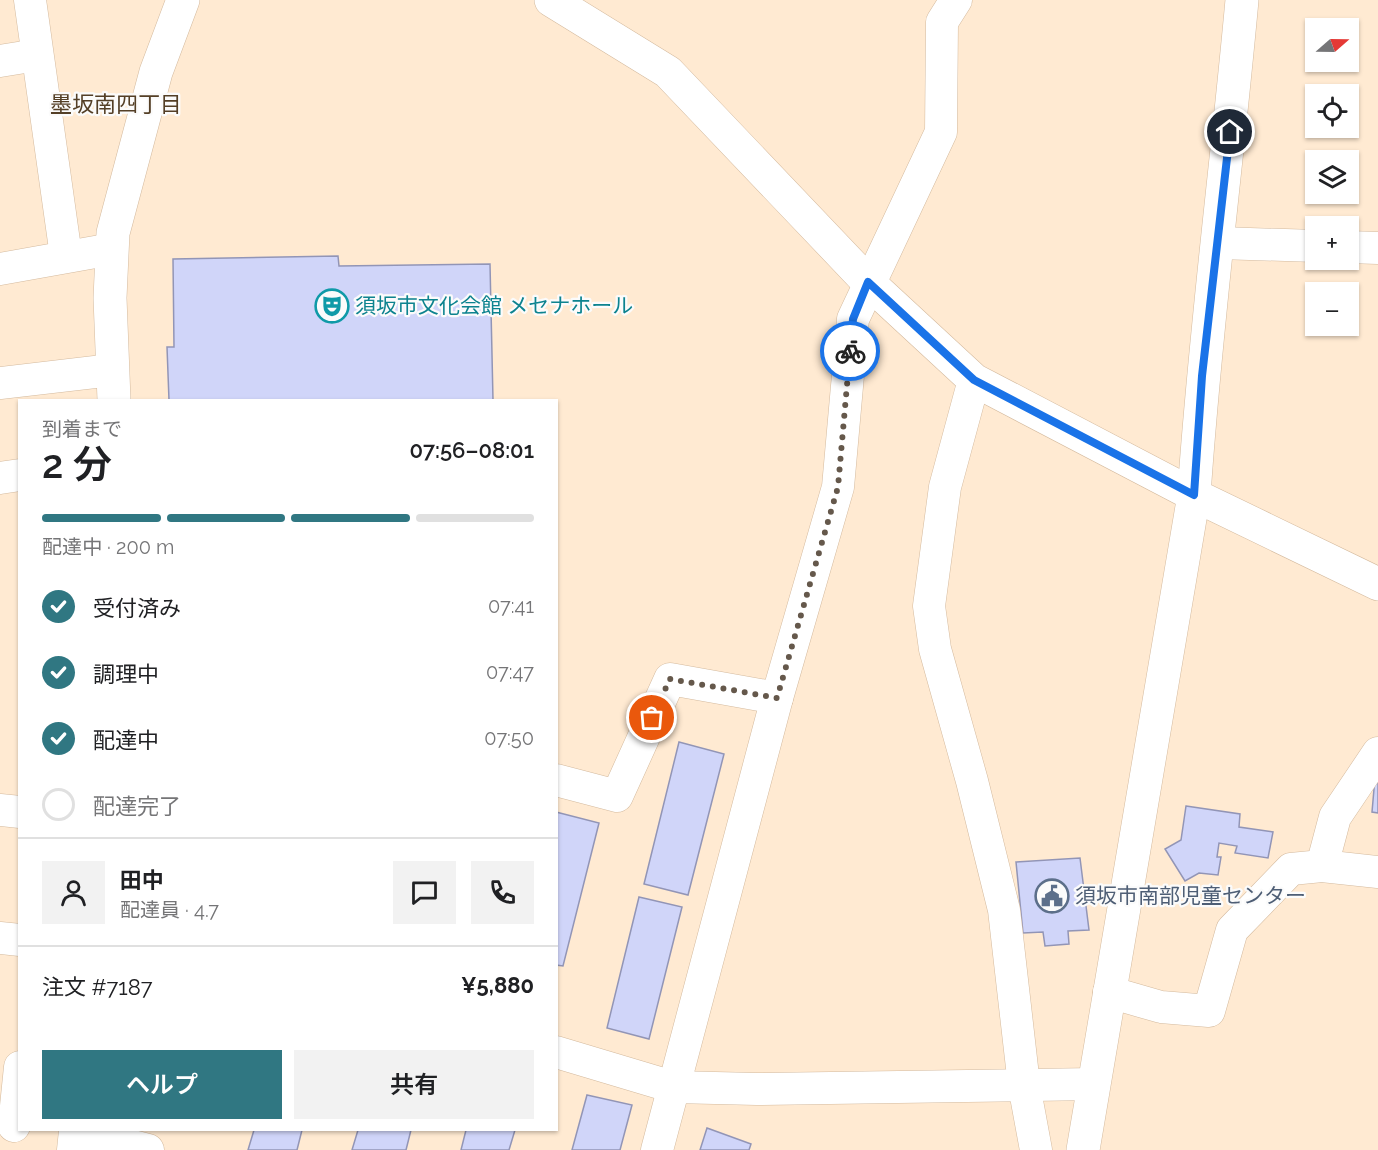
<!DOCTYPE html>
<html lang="ja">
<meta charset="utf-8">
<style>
:root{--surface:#fff;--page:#f2f2f2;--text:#202124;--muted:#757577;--line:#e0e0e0;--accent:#307782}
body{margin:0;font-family:Raleway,"Noto Sans JP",sans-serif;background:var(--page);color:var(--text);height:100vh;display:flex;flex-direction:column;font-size:22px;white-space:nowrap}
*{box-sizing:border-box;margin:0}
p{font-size:20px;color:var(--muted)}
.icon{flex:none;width:33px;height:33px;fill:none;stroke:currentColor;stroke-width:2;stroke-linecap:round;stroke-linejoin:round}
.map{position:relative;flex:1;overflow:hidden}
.details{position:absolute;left:18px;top:399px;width:540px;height:732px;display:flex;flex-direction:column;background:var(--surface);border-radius:0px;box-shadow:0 2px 4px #0004}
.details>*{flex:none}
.needle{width:39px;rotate:70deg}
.tools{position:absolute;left:1305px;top:18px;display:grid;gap:12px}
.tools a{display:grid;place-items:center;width:54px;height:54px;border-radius:0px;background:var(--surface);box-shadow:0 2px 4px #0004;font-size:30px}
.pin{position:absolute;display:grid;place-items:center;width:51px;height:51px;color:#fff;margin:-26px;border:3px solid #fff;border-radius:50%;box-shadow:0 2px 6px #0007}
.courier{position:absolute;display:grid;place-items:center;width:60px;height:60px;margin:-30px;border:4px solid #1a73e8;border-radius:50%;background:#fff;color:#222;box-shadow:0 2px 8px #0007}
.summary em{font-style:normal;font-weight:600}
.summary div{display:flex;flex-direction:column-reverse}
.summary{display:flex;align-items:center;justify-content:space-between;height:102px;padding:0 24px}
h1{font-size:39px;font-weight:600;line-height:45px}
.bar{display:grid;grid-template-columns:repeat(4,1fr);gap:9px 6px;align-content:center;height:72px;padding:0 24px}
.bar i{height:8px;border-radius:4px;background:var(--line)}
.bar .active{background:var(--accent)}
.bar p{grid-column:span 4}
.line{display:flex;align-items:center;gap:15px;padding:0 24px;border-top:2px solid var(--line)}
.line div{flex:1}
.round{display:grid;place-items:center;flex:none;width:63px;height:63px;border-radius:0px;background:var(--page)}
ol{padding:0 24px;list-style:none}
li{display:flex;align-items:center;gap:18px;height:66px}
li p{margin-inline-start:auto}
li .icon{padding:6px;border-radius:50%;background:var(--accent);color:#fff;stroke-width:4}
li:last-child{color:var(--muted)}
li i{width:33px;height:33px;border:3px solid var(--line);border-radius:50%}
.primary-button{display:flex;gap:12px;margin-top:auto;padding:12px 24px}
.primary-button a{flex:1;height:69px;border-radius:0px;background:var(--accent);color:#fff;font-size:24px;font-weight:600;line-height:69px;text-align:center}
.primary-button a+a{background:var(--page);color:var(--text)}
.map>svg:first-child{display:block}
.building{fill:#d0d5f9;stroke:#9295b6;stroke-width:1.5}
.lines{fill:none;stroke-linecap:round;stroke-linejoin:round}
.minor-casing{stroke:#d4ba9e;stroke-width:33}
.tertiary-casing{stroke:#d4ba9e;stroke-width:34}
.minor{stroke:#fff;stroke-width:32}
.tertiary{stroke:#fff;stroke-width:33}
.done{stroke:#65584b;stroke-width:6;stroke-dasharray:0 10.8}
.route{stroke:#1a73e8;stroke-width:8}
.labels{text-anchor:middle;stroke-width:4.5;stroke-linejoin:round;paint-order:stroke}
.culture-label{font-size:21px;fill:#0d838f;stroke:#fbfbfb;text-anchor:start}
.service-label{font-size:21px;fill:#4e5e75;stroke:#fbfbfb;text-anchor:start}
.neighbourhood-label{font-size:22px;fill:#543f26;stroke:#fbfbfb}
</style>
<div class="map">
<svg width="1378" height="1150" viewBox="0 0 1378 1150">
<rect width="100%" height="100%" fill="#ffead2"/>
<g class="building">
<path d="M338 256 339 266 490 264 493 400H169L167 347H174L173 259Z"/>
<path d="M679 742 724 754 688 895 644 884Z"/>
<path d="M1376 766H1378V813L1372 812Z"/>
<path d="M1186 806 1240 814 1239 827 1273 832 1268 858 1235 853 1237 846 1219 843 1217 857H1221L1218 875 1199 873 1185 881 1165 849 1181 840Z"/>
<path d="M556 812 599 823 563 966 556 965Z"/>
<path d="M1080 858 1089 930 1068 931 1069 944 1045 946 1043 932 1023 933 1016 862Z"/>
<path d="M639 897 682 907 649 1039 607 1028Z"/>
<path d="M587 1095 632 1105 620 1150H572Z"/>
<path d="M707 1128 751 1144 749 1150H700Z"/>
<path d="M254 1130H302L297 1150H248Z"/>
<path d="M358 1130H411L406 1150H352Z"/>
<path d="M466 1130H515L509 1150H461Z"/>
</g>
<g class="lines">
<defs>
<g id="minor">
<path d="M30 0 66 256"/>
<path d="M0 61 37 55"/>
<path d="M1219 243 1316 246"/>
<path d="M1348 247 1378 248"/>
<path d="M0 269 112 249"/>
<path d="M974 380 945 487 929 606 935 649 972 781 1004 910 1024 1085 1036 1150"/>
<path d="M0 383 112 370"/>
<path d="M0 478 20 475"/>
<path d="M556 780 617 796 670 679 777 698"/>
<path d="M0 810 20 812"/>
<path d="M1322 866 1335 817 1378 753"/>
<path d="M0 938 20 940"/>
<path d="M1109 992 1161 1007 1209 1011 1232 930 1291 869 1322 866 1378 872"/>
<path d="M556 1052 673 1087 757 1089 1094 1084"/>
<path d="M14 1126 20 1067"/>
<path d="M73 1150 75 1131 148 1150"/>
<path d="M657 1150 777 698 838 487 853 319 941 132 942 22 956 0"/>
</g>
<g id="tertiary">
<path d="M551 0 668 72 868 282 974 380 1194 495 1083 1150"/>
<path d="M1242 0C1227 165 1205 330 1194 495L1378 584"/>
<path d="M114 400 110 298 113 233 156 72 183 0"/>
</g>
</defs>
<use href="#minor" class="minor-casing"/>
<use href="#tertiary" class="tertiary-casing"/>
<use href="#minor" class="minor"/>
<use href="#tertiary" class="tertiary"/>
</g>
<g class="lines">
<path class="done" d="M652 718 670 679 777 698 838 487 850 351"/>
<path class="route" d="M850 351 853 319 868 282 974 380 1194 495 1202 376 1230 132"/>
</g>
<defs>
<symbol id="theatre-ring" viewBox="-11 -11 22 22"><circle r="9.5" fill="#fbfbfb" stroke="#0f9aa8" stroke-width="1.5"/><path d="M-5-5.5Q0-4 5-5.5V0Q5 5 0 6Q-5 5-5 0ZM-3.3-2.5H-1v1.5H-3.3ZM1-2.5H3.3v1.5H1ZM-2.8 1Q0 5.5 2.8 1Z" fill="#0f9aa8"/></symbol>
<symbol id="civic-ring" viewBox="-11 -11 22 22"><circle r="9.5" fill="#fbfbfb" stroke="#5c6f8a" stroke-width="1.5"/><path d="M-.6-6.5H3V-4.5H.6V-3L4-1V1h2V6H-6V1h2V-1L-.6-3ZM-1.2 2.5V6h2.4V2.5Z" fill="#5c6f8a"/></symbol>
</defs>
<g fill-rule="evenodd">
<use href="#theatre-ring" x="313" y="287" width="38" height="38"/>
<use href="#civic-ring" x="1033" y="877" width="38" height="38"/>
</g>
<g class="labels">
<g class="culture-label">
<text x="355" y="313">須坂市文化会館 メセナホール</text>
</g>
<g class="service-label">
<text x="1075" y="903">須坂市南部児童センター</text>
</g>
<g class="neighbourhood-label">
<text x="116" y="112">墨坂南四丁目</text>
</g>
</g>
</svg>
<div class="tools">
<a><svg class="needle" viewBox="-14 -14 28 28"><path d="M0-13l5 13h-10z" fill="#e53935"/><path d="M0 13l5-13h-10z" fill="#757577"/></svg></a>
<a><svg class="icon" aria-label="locate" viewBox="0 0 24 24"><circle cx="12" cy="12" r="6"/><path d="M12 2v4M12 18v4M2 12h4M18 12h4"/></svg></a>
<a><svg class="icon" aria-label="layers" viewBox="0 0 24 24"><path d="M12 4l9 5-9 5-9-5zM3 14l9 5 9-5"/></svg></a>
<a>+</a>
<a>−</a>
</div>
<div class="pin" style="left:652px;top:718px;background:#ea580c"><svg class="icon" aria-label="bag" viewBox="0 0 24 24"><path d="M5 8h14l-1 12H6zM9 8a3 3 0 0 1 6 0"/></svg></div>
<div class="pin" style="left:1230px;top:132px;background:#1f2937"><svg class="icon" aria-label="home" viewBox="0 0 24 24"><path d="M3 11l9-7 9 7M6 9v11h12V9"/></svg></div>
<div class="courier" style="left:850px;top:351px"><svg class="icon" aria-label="bike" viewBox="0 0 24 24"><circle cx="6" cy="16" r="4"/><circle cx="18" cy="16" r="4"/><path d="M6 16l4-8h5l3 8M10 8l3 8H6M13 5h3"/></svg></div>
<section class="details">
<div class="summary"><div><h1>2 分</h1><p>到着まで</p></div><em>07:56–08:01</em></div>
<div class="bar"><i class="active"></i><i class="active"></i><i class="active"></i><i></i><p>配達中 · 200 m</p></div>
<ol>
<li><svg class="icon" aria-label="check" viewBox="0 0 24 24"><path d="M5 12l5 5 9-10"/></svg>受付済み<p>07:41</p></li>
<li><svg class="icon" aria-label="check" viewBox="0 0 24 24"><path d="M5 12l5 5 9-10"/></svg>調理中<p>07:47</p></li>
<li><svg class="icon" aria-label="check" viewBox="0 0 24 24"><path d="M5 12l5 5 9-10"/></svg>配達中<p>07:50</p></li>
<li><i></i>配達完了</li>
</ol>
<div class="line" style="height:108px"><a class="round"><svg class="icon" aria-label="person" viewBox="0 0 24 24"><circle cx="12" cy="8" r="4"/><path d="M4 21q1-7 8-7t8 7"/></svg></a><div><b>田中</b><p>配達員 · 4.7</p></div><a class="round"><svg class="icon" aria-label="chat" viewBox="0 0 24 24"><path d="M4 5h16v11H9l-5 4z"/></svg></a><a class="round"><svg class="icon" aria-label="phone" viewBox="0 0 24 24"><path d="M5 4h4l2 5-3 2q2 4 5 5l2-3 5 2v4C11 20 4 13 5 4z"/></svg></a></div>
<div class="line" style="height:78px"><div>注文 #7187</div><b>¥5,880</b></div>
<div class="primary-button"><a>ヘルプ</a><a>共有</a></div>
</section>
</div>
